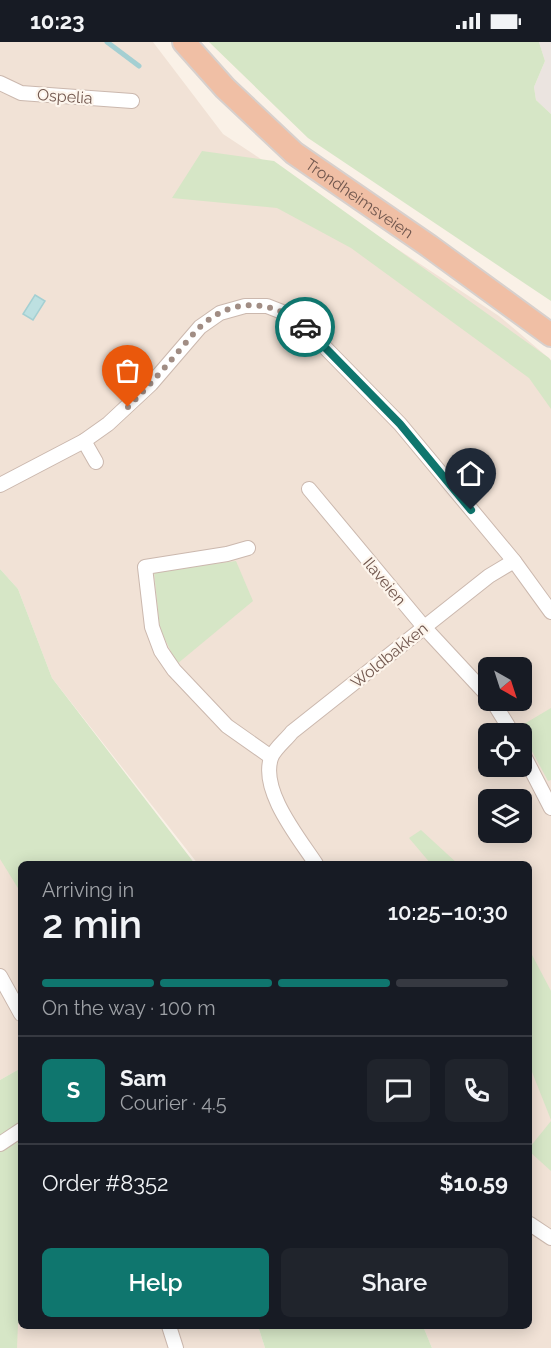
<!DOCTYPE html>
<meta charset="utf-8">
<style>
:root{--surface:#171b24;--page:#20242c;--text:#f1f3f6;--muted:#9ea1a6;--line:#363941;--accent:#0f766e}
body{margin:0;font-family:Raleway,sans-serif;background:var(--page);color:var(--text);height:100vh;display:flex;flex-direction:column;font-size:22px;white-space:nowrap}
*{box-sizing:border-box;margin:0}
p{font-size:20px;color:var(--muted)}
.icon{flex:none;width:33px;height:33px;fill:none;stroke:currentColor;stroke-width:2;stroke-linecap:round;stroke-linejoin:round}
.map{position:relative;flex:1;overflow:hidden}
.details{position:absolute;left:18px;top:819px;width:514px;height:468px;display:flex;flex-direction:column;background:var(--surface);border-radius:9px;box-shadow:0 3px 15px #0003}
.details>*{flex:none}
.needle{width:39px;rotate:141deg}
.buttons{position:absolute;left:478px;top:615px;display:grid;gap:12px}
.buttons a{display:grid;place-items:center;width:54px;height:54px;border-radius:9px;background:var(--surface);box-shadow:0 3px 15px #0003;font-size:30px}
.pin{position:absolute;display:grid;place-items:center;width:51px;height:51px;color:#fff;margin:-62px -26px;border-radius:50% 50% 50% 0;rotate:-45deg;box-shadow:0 0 6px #0007}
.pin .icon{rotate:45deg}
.courier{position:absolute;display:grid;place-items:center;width:60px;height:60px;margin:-30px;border:4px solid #0f766e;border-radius:50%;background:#fff;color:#222;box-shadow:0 2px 8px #0007}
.overview em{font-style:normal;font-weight:600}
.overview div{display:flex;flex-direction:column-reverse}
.overview{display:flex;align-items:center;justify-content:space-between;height:102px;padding:0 24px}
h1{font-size:39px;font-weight:600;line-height:45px}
.bar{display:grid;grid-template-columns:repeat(4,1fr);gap:9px 6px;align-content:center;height:72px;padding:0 24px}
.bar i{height:8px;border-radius:4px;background:var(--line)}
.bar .on{background:var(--accent)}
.bar p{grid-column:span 4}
.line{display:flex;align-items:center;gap:15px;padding:0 24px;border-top:2px solid var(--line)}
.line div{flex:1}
.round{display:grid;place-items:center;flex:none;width:63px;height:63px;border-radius:9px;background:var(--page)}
.primary-button{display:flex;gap:12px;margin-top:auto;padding:12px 24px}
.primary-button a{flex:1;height:69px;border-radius:9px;background:var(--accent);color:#fff;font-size:24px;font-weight:600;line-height:69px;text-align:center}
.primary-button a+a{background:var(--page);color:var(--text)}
.status{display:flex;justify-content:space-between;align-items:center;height:42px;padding:0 30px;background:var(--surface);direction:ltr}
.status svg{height:16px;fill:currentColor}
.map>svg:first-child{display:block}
.residential{fill:#f1e2d6;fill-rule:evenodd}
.industrial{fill:#ebe4e0}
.green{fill:#d6e6c6}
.water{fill:#bde0e1;stroke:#a4cfd2;stroke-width:1.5}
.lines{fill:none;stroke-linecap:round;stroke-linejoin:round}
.stream{stroke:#a4cfd2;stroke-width:5}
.minor-casing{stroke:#cbb8ae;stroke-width:16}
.trunk-casing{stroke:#d7d0cd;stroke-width:26}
.minor{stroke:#fff;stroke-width:14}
.trunk{stroke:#f0bfa5;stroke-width:22}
.done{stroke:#a18d84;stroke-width:6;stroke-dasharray:0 10.8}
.route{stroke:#0f766e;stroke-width:8}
.labels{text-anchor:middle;stroke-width:4.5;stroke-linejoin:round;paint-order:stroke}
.street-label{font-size:16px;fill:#71574e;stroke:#fdf5ec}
</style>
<div class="status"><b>10:23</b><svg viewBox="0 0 49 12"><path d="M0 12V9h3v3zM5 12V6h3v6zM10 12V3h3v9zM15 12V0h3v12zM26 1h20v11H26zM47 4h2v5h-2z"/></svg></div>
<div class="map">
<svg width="551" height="1306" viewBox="0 0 551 1306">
<rect width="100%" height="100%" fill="#faf1e7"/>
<g class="residential">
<path d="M0 0H153L223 92 499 274 551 318V1306H432L423 1284H530V822H198L52 636 18 547 0 527ZM489 626H522V658H489ZM489 692H522V724H489ZM489 758H522V790H489Z"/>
<path d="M0 813 21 849V1026L0 1038Z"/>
<path d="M21 1279V1284H258L265 1306H0V1281Z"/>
</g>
<path class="industrial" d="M539 0H551V72L536 58 534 45 545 19Z"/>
<g class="green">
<path d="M209 0H539L545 19 534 45 536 58 551 72V259L308 96Z"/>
<path d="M202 109 274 119 549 316 551 319V367L529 336 351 206 277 166 172 156Z"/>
<path d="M236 519 253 559 177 622 160 587 154 530Z"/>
<path d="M0 527 18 547 52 636 195 822H21V851L0 817Z"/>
<path d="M551 666V738L548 739 519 685Z"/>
<path d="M421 788 458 822H431L409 796Z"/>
<path d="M530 909 551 949V1078L530 1025Z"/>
<path d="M21 1026V1279L18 1281 17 1306H0V1038Z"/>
<path d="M551 1079V1129L530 1110V1105Z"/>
<path d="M258 1284H423L432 1306H265Z"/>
</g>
<path class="water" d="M35 253 45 259 33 278 23 272Z"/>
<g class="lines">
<path class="stream" d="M107 0 139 24"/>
<defs>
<g id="minor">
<path d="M0 41 21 51 132 59"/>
<path d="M84 399 96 420"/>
<path d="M0 443 84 399 108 382 151 342 200 285 220 271 245 264H267L290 273 304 284 400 382 514 519 551 570"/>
<path d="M309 447 424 585 489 655"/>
<path d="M248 506 227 512 145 525 152 585 161 609 174 628 227 684 271 715"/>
<path d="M492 658 513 692"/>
<path d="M522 710 551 766"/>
<path d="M316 822C299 796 260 749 271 716 274 707 286 698 292 690L489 534 514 519"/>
<path d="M0 934 21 972"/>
<path d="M0 1102 21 1088"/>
<path d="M530 1182 551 1196"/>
<path d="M169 1284 176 1306"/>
</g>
<g id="trunk">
<path id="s1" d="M184 0 225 46 294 111 429 204 551 293"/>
</g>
</defs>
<use href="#minor" class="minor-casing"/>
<use href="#trunk" class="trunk-casing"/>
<use href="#minor" class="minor"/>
<use href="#trunk" class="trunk"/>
</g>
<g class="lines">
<path class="done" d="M128 365C141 352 154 338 166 324 177 312 188 297 200 285 232 255 273 257 305 285"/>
<path class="route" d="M305 285 400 382 471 468"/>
</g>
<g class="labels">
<g class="street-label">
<text transform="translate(65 54) rotate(4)" y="6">Ospelia</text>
<text dy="6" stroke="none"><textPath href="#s1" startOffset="236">Trondheimsveien</textPath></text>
<text transform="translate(385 539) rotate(50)" y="6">Ilaveien</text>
<text transform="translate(389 613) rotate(-39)" y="6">Woldbakken</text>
</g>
</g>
</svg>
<div class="buttons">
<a><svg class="needle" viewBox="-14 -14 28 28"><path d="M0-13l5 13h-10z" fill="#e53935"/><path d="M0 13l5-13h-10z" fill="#9ea1a6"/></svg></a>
<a><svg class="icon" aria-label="locate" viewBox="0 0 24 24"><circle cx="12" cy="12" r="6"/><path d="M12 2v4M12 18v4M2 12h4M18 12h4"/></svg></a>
<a><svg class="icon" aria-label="layers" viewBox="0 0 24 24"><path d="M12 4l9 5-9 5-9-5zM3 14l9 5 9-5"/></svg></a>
</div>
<div class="pin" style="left:128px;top:365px;background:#ea580c"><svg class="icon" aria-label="bag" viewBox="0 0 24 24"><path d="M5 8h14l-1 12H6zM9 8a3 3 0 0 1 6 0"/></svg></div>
<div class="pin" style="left:471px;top:468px;background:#1f2937"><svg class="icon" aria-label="home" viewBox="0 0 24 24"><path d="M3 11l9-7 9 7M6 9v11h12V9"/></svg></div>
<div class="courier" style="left:305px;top:285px"><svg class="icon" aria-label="car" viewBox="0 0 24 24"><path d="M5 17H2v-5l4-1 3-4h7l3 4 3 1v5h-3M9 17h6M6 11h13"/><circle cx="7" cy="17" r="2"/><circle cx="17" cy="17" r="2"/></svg></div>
<section class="details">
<div class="overview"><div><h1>2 min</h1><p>Arriving in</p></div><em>10:25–10:30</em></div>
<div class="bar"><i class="on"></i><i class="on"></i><i class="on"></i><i></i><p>On the way · 100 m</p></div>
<div class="line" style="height:108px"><b class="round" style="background:var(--accent);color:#fff">S</b><div><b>Sam</b><p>Courier · 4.5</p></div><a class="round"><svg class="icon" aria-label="chat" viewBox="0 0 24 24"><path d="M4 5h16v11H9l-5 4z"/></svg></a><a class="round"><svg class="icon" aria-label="phone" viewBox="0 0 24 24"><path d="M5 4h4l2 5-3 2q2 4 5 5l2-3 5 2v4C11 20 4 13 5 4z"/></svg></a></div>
<div class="line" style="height:78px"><div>Order #8352</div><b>$10.59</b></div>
<div class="primary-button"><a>Help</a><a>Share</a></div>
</section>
</div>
